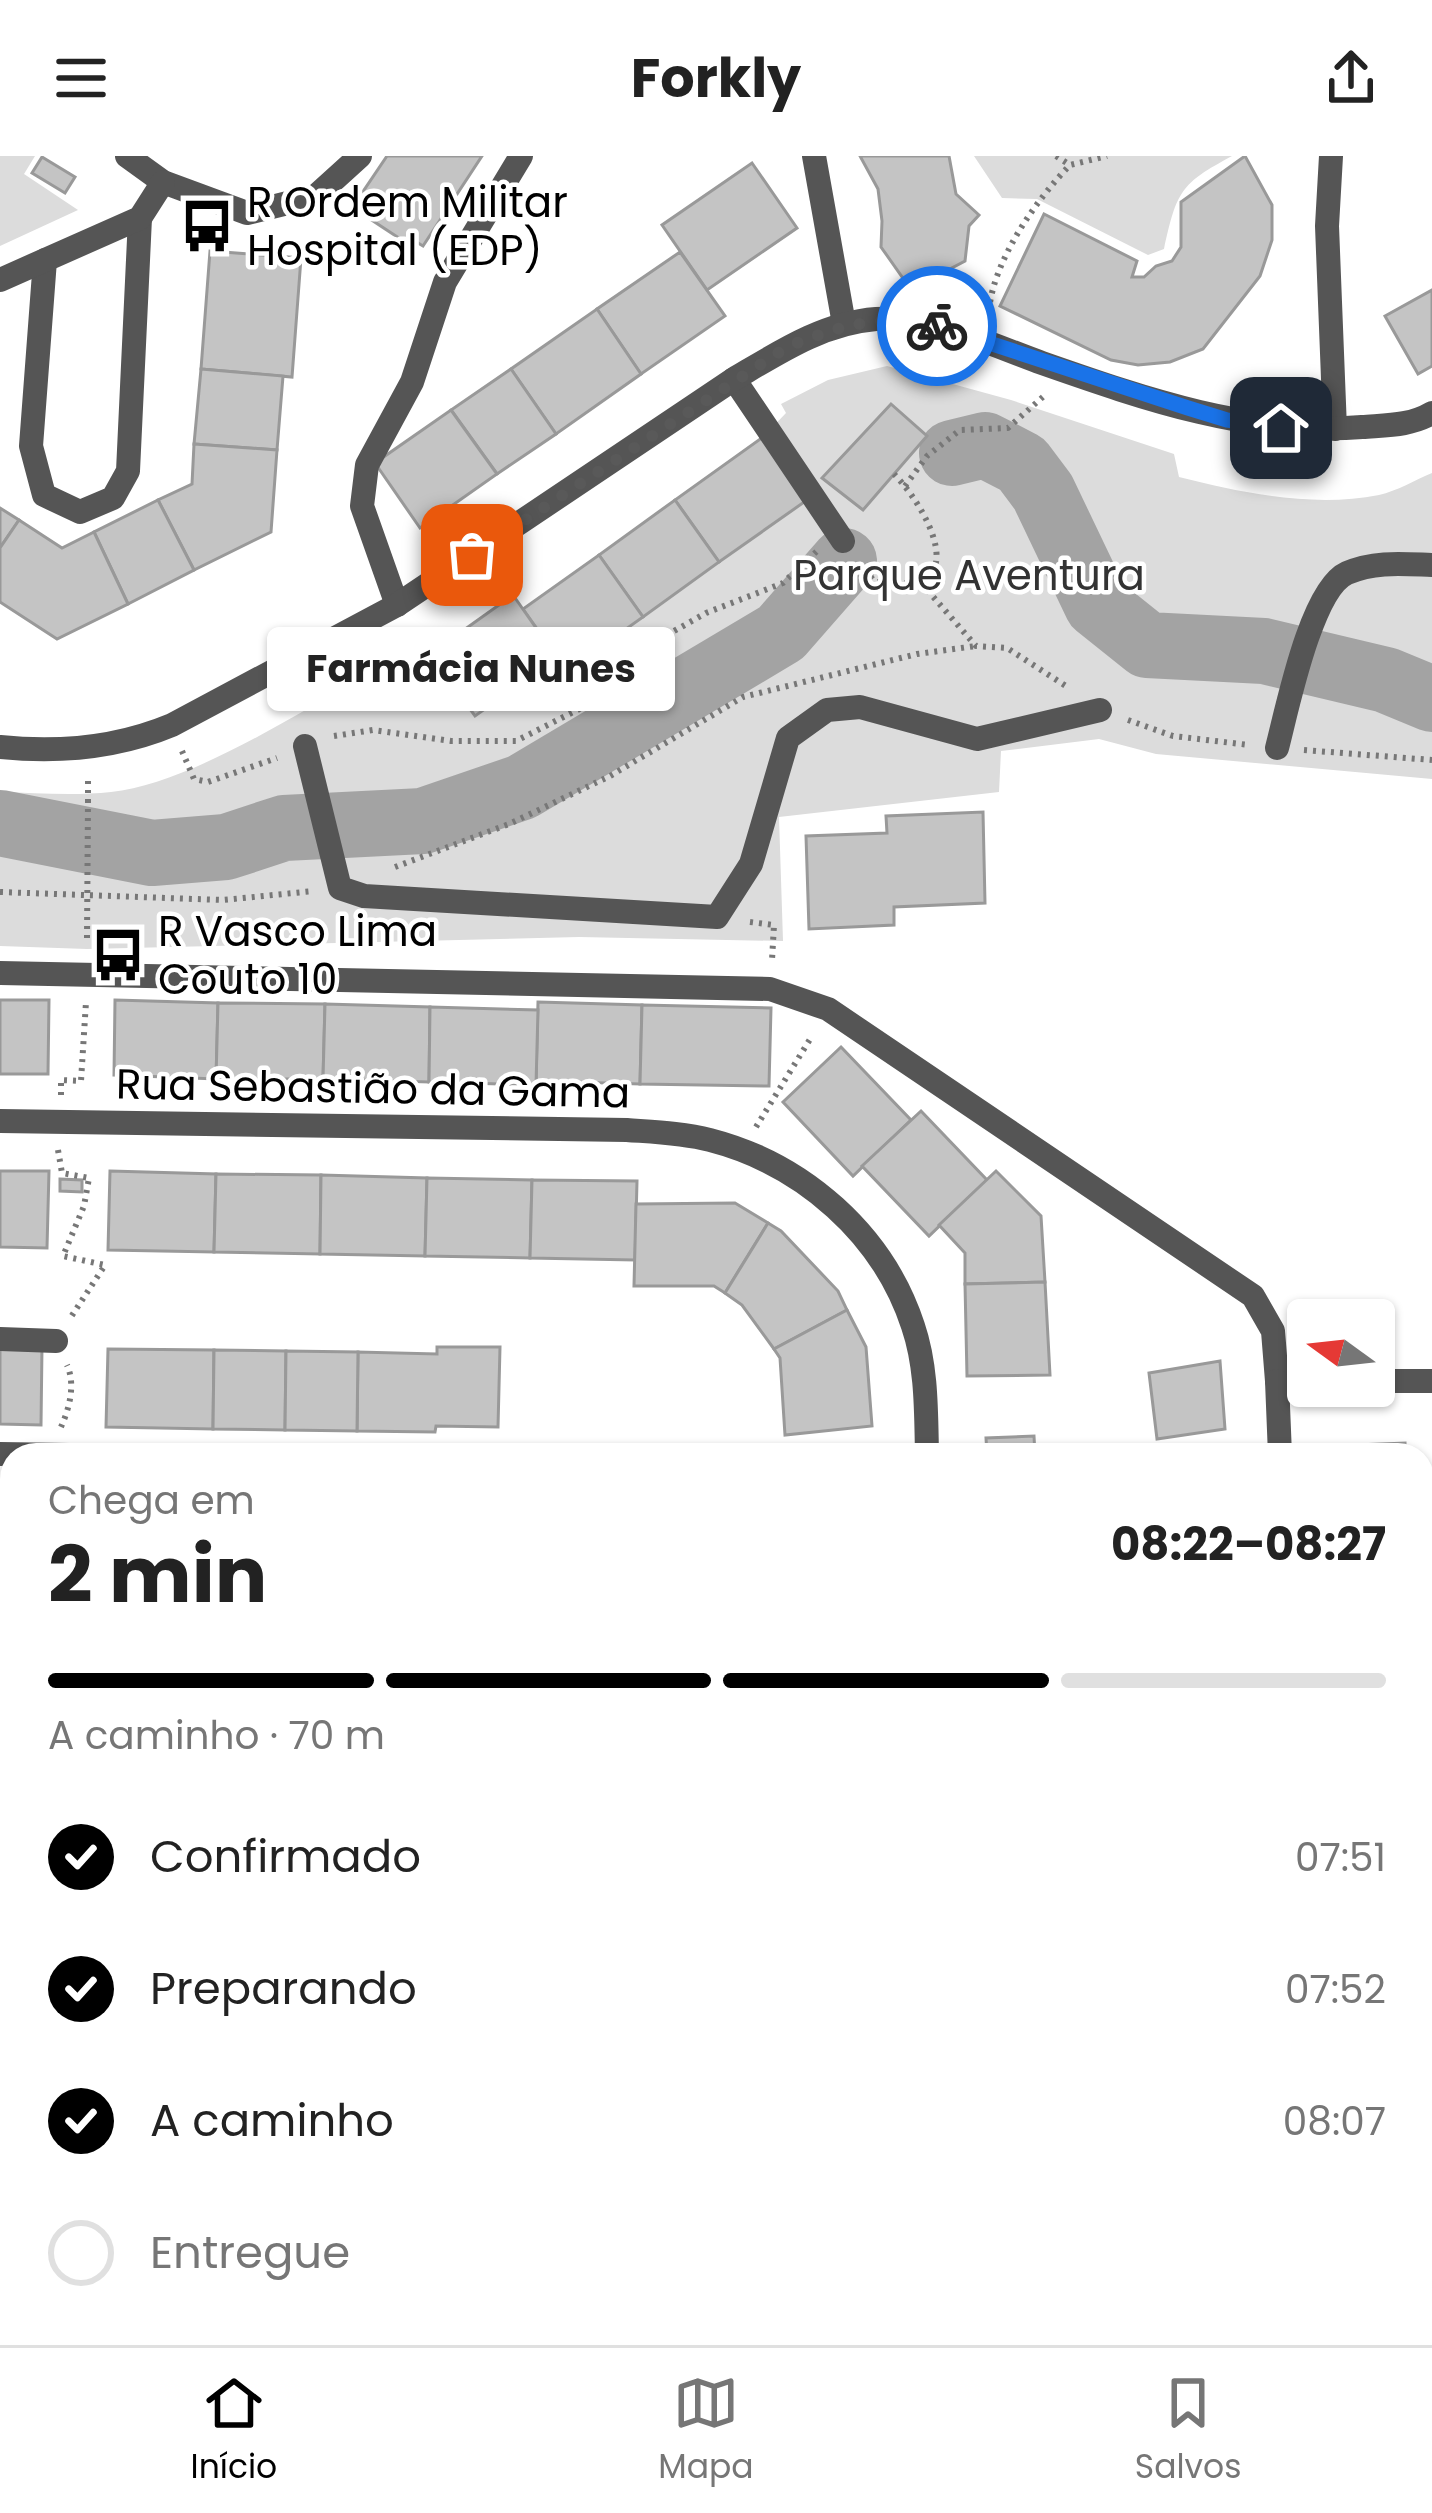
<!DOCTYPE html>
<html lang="pt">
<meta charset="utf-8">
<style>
:root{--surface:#fff;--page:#f6f6f6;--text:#222;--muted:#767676;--line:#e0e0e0;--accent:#000}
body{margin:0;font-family:Poppins,sans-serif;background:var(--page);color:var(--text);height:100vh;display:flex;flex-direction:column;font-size:45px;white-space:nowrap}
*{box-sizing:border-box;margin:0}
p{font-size:39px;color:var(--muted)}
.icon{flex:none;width:66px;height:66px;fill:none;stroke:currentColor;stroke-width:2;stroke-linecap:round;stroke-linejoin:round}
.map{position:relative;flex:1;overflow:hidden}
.drawer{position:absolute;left:0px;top:1287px;width:1434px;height:903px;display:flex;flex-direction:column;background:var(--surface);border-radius:36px 36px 0 0;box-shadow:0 3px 9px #0004}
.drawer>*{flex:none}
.needle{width:78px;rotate:285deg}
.tools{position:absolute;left:1287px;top:1143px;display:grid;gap:24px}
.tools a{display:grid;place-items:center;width:108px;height:108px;border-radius:12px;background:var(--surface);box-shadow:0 3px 9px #0004;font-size:60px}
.pin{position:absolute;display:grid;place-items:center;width:102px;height:102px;color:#fff;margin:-51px;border-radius:24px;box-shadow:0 6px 18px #0006}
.courier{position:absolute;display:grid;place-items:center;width:120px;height:120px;margin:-60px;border:9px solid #1a73e8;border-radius:50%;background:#fff;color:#222;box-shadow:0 3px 15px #0007}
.bubble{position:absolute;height:84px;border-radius:12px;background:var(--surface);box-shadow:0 3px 9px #0004;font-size:39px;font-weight:700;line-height:84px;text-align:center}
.headline em{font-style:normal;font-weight:700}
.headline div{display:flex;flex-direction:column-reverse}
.headline{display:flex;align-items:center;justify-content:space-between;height:204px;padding:0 48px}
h1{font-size:78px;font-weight:700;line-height:90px}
.bar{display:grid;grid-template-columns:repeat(4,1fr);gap:18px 12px;align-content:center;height:144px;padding:0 48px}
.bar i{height:15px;border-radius:9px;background:var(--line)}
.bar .active{background:var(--accent)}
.bar p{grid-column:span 4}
ol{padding:0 48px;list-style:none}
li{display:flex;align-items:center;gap:36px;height:132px}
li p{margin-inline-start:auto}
li .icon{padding:12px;border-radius:50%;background:var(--accent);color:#fff;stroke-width:4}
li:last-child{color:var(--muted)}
li i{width:66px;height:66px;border:6px solid var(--line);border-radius:50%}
header{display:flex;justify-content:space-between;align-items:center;height:156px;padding:0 48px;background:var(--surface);font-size:54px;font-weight:700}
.tabs{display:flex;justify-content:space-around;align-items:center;height:168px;border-top:3px solid var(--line);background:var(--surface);font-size:33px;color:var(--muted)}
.tabs a{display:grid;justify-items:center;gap:6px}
.tabs .active{color:var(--accent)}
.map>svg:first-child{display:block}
.green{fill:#dcdcdc}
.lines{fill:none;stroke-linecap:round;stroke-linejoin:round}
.river{stroke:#a3a3a3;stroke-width:66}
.building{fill:#c4c4c4;stroke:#999;stroke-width:3}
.path{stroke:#777;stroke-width:6;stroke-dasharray:3 6;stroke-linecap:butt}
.pedestrian{stroke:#555;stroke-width:24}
.minor{stroke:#555;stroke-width:24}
.tertiary{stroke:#555;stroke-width:24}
.path-bridge{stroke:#777;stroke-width:6;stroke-dasharray:3 6;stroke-linecap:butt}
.done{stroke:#595959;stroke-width:12;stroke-dasharray:0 21.6}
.route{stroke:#1a73e8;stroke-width:15}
.labels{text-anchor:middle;stroke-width:9;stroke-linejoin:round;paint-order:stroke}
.poi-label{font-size:42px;fill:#000;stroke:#fff;text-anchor:start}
.park-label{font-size:42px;fill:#333;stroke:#fff}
.street-label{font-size:42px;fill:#000;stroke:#fff}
</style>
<header><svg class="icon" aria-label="menu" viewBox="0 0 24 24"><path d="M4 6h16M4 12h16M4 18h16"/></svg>Forkly<svg class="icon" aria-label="share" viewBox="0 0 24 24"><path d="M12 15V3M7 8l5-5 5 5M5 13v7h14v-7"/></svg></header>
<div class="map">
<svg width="1432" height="2189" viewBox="0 0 1432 2189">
<rect width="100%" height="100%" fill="#fff"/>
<g class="green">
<path d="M0 0H35L24 18 78 54 0 90Z"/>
<path d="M974 0H1232C1180 28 1177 35 1164 93L1148 99 1037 43 1002 42Z"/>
<path d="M887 210 1011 244 1174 298 1179 321C1243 337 1313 352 1379 339 1397 335 1415 324 1432 317V623L1156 598 1099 583 1001 595 999 636 779 661 783 785 579 781 87 793 0 790V636C36 637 75 640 111 636 197 627 322 542 400 499L430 498 475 560 557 502 567 515 806 344 763 281 786 257 781 248 828 224Z"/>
</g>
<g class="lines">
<g class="river">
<path d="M952 297 985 289 1022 308 1043 336 1097 449 1147 489 1264 495 1386 524 1432 543"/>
<path d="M0 667 152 697 226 691 284 672 423 665 522 631 781 477 844 405"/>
</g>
</g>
<g class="building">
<path d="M387 0H482L423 90 418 87 414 92 361 57 364 52 356 46Z"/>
<path d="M860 0H949L956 38 979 59 969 70 965 105 950 113 947 145 931 144 912 135 881 91 882 65 878 33Z"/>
<path d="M1245 0 1272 49V84L1260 120 1203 193 1170 206 1138 209 1111 204 1000 150 1044 58 1137 105 1132 121H1144L1156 110 1172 105 1181 91V46Z"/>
<path d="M42 1 75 21 65 37 32 17Z"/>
<path d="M752 7 797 72 707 134 662 69Z"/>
<path d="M210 95 301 102 292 221 201 213Z"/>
<path d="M680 96 725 160 641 218 597 153Z"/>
<path d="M1432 134V210L1418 218 1385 160Z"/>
<path d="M597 153 641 218 556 278 511 213Z"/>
<path d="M201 213 283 220 277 294 194 288Z"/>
<path d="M511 213 556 278 497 318 451 254Z"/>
<path d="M891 248 927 280 863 354 822 322Z"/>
<path d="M451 254 497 318 420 372 375 307Z"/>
<path d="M763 281 807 344 719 406 675 344Z"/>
<path d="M194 288 277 294 271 376 194 414 158 344 192 328Z"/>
<path d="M158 344 194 414 128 448 94 376Z"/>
<path d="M675 344 719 406 643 461 599 399Z"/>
<path d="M0 352 19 364 0 392Z"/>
<path d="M19 364 62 392 94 376 128 448 57 483 0 446V392Z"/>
<path d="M599 399 643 461 567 515 523 453Z"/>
<path d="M513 439 557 502 475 560 430 498Z"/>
<path d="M983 656 985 747 894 751V769L809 773 806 680 887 677 886 660Z"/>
<path d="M0 844H49L48 918H0Z"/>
<path d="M115 844 218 847 216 923 114 919Z"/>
<path d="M538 846 642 849 640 928 536 925Z"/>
<path d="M218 847 325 848 323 923H216Z"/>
<path d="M325 848 430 851 429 926 323 923Z"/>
<path d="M642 849 771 852 769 930 640 928Z"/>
<path d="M430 851 538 854 536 929 429 926Z"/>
<path d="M841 891 911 964 853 1020 783 946Z"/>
<path d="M921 955 987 1024 929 1080 862 1010Z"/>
<path d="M0 1015H49L47 1092 0 1091Z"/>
<path d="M110 1015 216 1018 214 1096 108 1094Z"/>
<path d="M996 1015 1041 1060 1045 1126 965 1128V1097L939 1069Z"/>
<path d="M216 1018 321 1019 320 1098 214 1096Z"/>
<path d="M321 1019 427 1022 425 1100 320 1098Z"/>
<path d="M427 1022 532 1024 530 1102 425 1100Z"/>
<path d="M60 1023 82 1024V1036L60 1035Z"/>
<path d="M532 1024 637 1025 635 1104 530 1102Z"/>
<path d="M735 1047 768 1067 725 1137 714 1130H634L636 1048Z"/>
<path d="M768 1067 781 1075 838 1135 847 1154 774 1193 742 1149 725 1137Z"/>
<path d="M1045 1126 1050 1219 967 1220 965 1128Z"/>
<path d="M847 1154 866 1191 872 1270 785 1279 780 1202 774 1193Z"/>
<path d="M0 1191H42L41 1269 0 1268Z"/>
<path d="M437 1191H500L498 1271 436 1270 435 1276 357 1275 358 1196 437 1198Z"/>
<path d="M108 1193 214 1194 213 1273 106 1271Z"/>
<path d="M214 1194 286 1195 285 1274 213 1273Z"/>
<path d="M286 1195 358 1196 357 1275 285 1274Z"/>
<path d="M1220 1205 1225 1273 1157 1283 1149 1217Z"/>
<path d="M1034 1280 1035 1299H987L986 1282Z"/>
<path d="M1405 1287V1299H1332V1290Z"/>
<rect x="0" y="1354" width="12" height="78"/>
<path d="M0 1536 12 1537V1619H0Z"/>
<path d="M0 1697 12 1698V1778L0 1777Z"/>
<path d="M1432 1816V1915H1422V1817Z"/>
<rect x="0" y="1895" width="12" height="61"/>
<path d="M12 2036V2104L0 2099V2063Z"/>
<path d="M1432 2115V2189H1396L1392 2185 1395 2178H1422V2132Z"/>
<path d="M0 2123 12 2128V2154L0 2181Z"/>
<path d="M154 2178H201L196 2189H149Z"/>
<path d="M303 2178H383L378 2189H298Z"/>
<path d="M491 2178H561L573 2184 570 2189H485Z"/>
<path d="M1001 2178H1108L1107 2189H1003Z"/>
<path d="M1153 2178H1267V2189H1154Z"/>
<path d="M860 2180 918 2181V2189H856Z"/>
</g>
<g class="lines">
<g class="path">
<path d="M1056 0 1070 9 1107 0"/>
<path d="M989 155C993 105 1036 44 1070 9"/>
<path d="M894 318C913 337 946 386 934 413 934 415 923 427 922 428L976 490 1007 492 1069 532"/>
<path d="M905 330 927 300 960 274 1008 272 1045 239"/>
<path d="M859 407 875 426 921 428"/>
<path d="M1128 564 1173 580 1249 589"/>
<path d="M334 580 373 574 451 585H516L601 542 667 479 706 457 783 427 817 395"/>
<path d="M1304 594 1432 604"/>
<path d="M182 595 194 623 208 626 277 602"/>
<path d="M88 646V619"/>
<path d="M395 711 509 668 610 620 743 541 917 498 976 490"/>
<path d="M0 736 223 744 314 735"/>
<path d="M750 766 774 769 772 804"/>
<path d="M61 939V924L81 925 86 846"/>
<path d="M756 971 812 880"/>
<path d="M58 994 62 1017 89 1022 84 1050 63 1100 105 1109 71 1161"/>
<path d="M61 1271C69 1253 76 1229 67 1209"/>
</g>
<g class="pedestrian">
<path d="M734 223 843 385"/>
<path d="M305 590 340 732 364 740 717 761 751 708 788 582 827 554 860 551 977 583 1100 554"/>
<path d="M1277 592C1287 554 1311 433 1347 417 1375 405 1403 408 1432 409"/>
</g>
<g class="minor">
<path d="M127 0 163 26 247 57 316 40 360 0"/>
<path d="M814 0 844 168"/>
<path d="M45 104 31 290 44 339 80 356 113 342 128 315 140 62"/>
<path d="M0 124 140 62 163 26"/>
<path d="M397 449 362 350 367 309 412 226 445 126 521 0"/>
<path d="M0 817 770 833 828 853 1253 1140 1273 1175 1277 1225H1308"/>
<path d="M0 965 627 974C654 976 683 977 710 984 803 1008 883 1078 913 1170 927 1211 926 1256 927 1299"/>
<path d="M0 1183 56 1185"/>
<path d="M1277 1225 1280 1299"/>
<path d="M1374 1225H1432"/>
<path d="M0 1298 69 1299"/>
<path d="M0 1493H12"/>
<path d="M0 1680H12"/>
<path d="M0 1819 12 1822"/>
<path d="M1422 2052 1432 2034"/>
<path d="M965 2178 966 2189"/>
<path d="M1315 2178 1316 2189"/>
<path d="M67 2189 73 2178"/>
<path d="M435 2189 440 2178"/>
<path d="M823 2189 828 2178"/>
<path d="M1349 2189 1355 2178"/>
</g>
<g class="tertiary">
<path d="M1331 0 1327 70 1335 273"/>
<path d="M0 591C59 597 117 592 172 569L397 449 734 223C778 197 823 167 876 163 933 160 989 188 1042 207 1145 243 1251 280 1362 271 1387 269 1410 270 1432 257"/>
</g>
<path class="path-bridge" d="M87 782 88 646"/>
</g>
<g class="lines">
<path class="done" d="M472 399 787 191C839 170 881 157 937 170"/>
<path class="route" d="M937 170 1188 252 1227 264 1281 272"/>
</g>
<defs>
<symbol id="bus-bare" viewBox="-9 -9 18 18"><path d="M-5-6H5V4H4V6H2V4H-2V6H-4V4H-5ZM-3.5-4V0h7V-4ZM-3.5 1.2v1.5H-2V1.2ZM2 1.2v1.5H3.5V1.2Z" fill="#000" stroke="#fff" stroke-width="2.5" paint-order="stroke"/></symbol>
</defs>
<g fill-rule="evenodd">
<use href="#bus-bare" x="169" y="32" width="76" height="76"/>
<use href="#bus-bare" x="80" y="761" width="76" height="76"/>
</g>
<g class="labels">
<g class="poi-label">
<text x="247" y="61">R Ordem Militar<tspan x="247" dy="48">Hospital (EDP)</tspan></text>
<text x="158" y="790">R Vasco Lima<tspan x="158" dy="48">Couto 10</tspan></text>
</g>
<g class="park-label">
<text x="969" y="434">Parque Aventura</text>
</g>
<g class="street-label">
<text transform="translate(373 932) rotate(1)" y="15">Rua Sebastião da Gama</text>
</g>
</g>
</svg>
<div class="tools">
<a><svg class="needle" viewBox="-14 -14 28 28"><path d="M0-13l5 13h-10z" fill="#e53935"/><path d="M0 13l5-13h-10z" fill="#767676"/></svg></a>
</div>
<div class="pin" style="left:472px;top:399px;background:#ea580c"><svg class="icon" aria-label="bag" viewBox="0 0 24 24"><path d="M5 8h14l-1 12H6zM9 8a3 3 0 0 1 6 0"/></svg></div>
<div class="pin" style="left:1281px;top:272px;background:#1f2937"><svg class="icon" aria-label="home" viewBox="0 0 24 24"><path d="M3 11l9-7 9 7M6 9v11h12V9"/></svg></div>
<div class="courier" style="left:937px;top:170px"><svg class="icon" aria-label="bike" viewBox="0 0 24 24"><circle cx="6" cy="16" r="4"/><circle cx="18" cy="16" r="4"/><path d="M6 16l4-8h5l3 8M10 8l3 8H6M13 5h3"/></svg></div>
<div class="bubble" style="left:267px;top:471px;width:408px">Farmácia Nunes</div>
<section class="drawer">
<div class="headline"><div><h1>2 min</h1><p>Chega em</p></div><em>08:22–08:27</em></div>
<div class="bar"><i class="active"></i><i class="active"></i><i class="active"></i><i></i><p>A caminho · 70 m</p></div>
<ol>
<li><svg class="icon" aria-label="check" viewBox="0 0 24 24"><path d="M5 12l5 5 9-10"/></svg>Confirmado<p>07:51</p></li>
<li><svg class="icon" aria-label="check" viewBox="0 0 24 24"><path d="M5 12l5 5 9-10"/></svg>Preparando<p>07:52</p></li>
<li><svg class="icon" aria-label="check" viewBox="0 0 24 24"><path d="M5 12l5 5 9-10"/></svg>A caminho<p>08:07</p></li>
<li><i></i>Entregue</li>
</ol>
</section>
</div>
<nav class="tabs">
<a class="active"><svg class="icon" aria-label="home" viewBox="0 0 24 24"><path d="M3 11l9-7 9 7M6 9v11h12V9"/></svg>Início</a>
<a><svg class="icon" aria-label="map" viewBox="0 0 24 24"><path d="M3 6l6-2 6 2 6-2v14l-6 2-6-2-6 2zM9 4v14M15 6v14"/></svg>Mapa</a>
<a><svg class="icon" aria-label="saved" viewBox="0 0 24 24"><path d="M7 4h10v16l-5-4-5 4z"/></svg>Salvos</a>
</nav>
